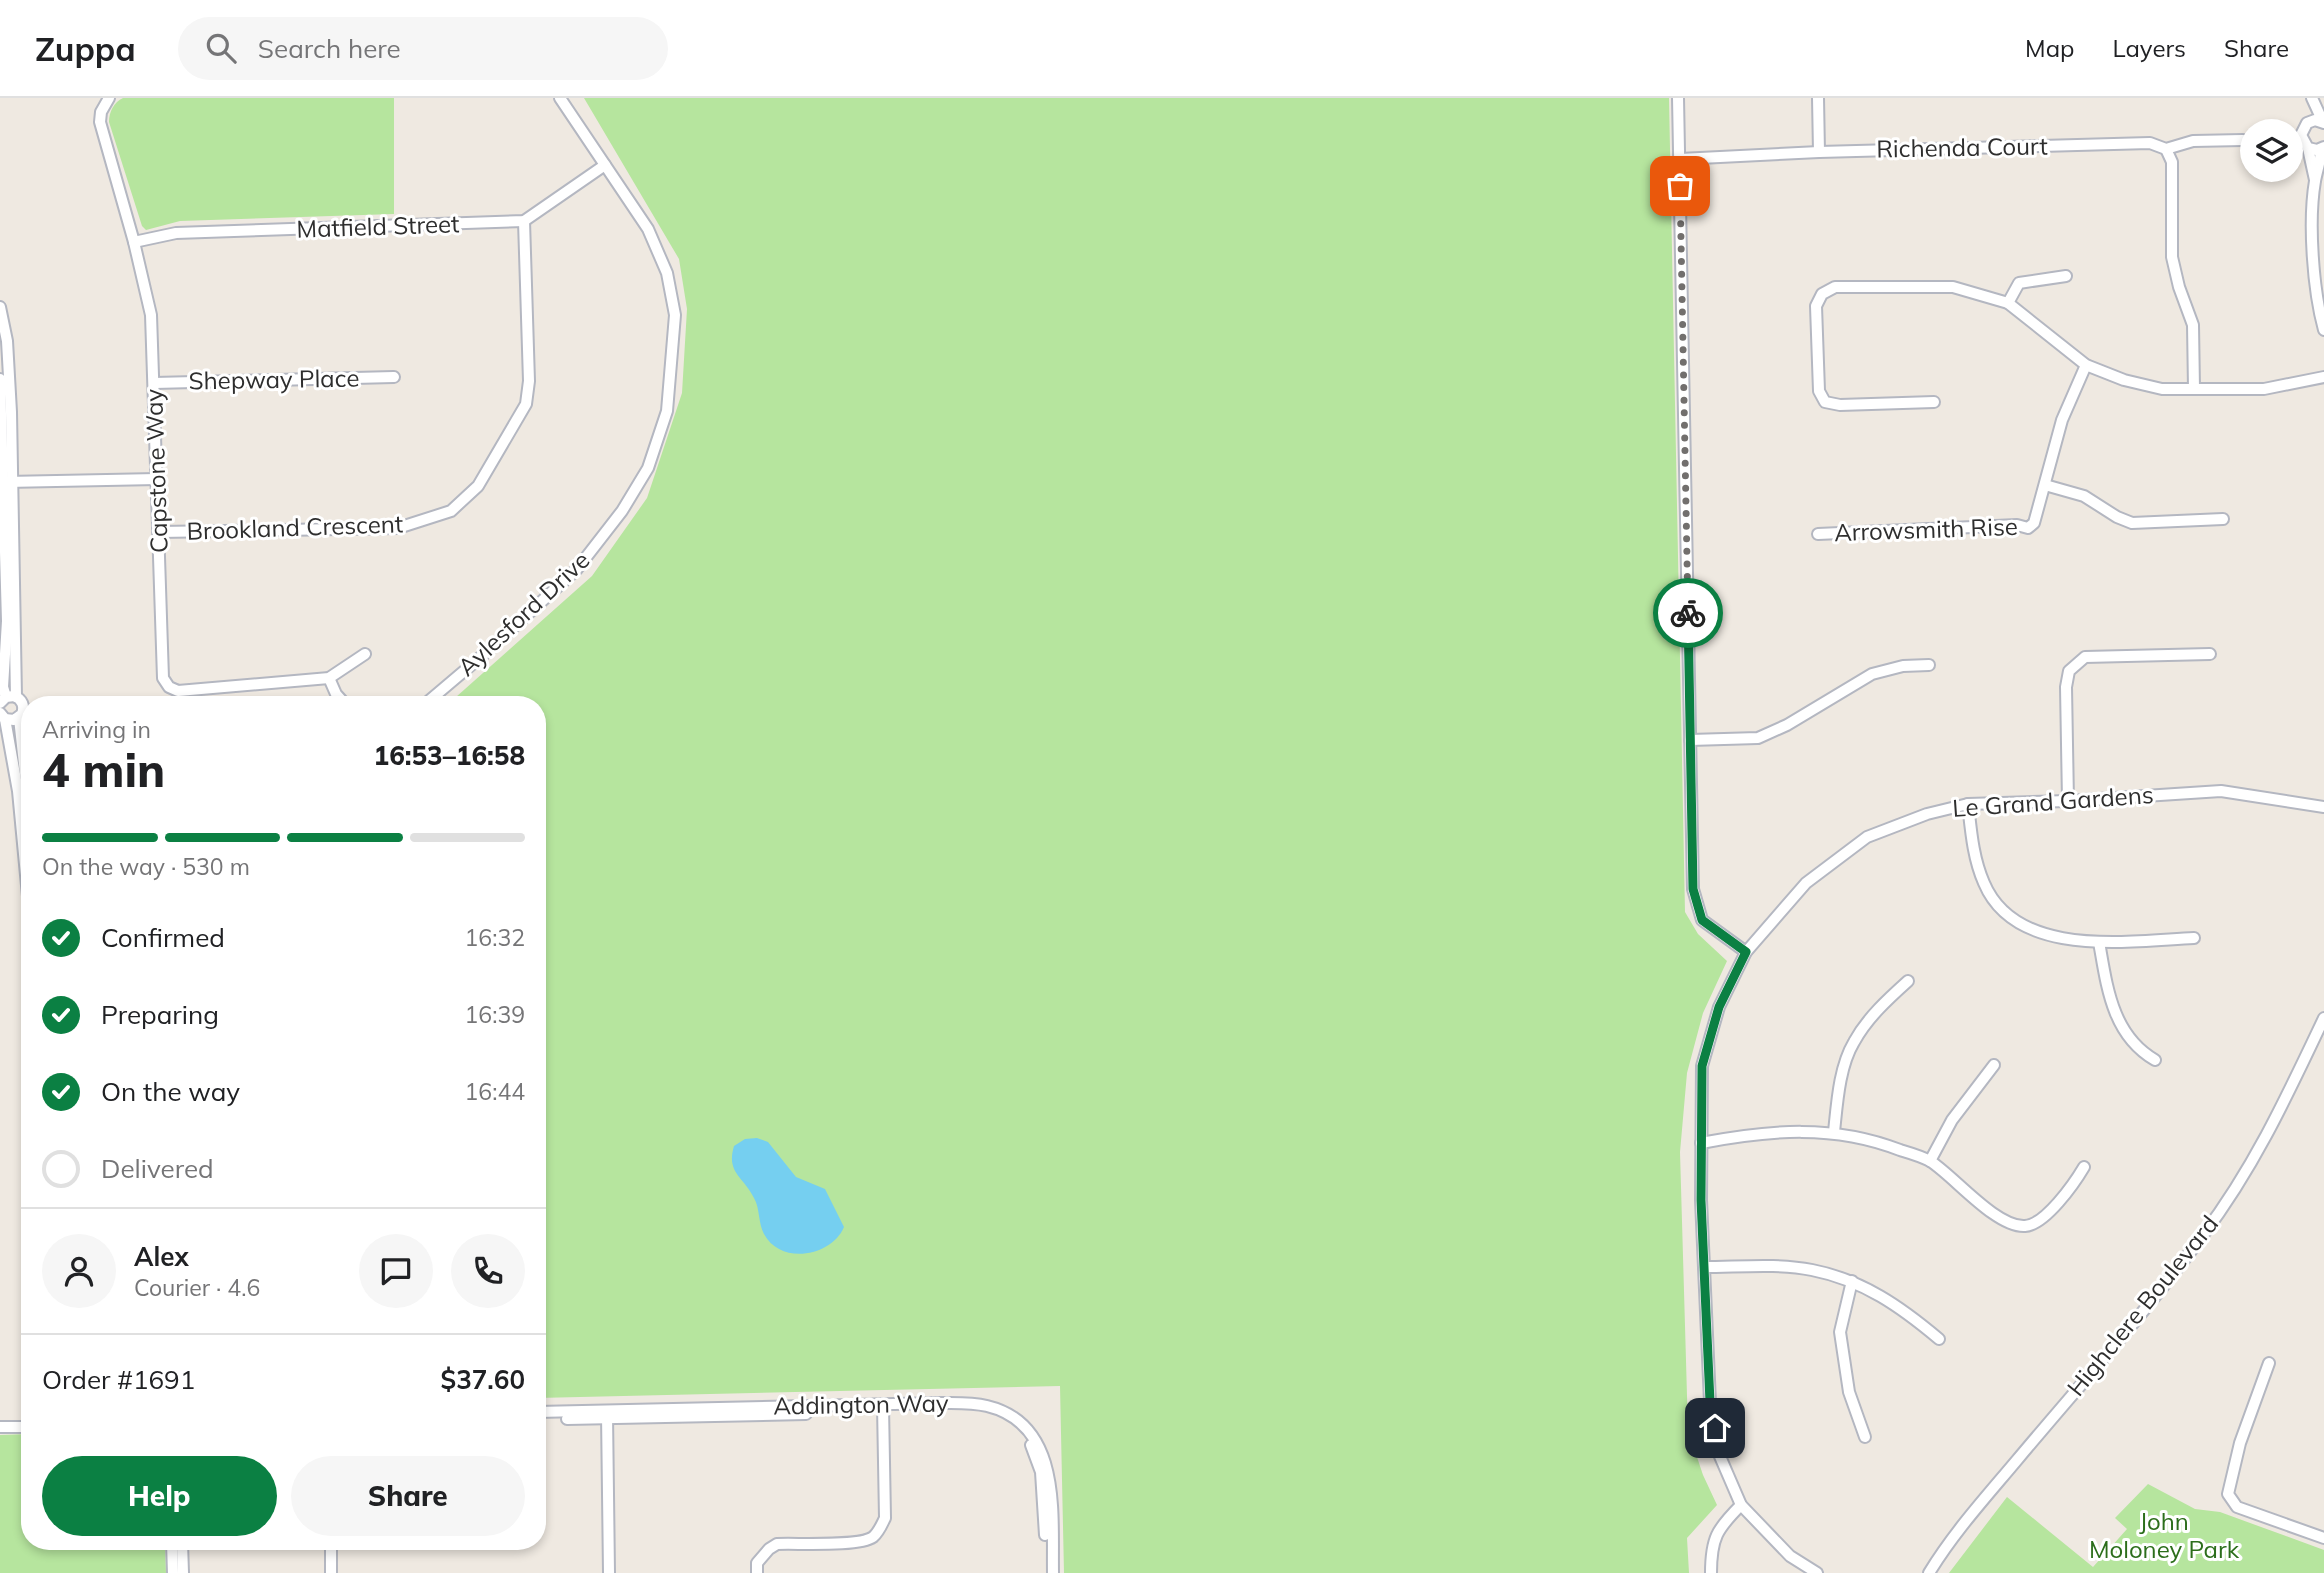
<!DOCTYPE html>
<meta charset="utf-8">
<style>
:root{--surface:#fff;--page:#f6f6f6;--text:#202124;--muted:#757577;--line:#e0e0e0;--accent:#0b8043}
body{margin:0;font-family:Mulish,sans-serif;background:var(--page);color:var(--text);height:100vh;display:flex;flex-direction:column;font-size:26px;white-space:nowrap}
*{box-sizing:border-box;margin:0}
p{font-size:23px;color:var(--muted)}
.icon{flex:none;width:38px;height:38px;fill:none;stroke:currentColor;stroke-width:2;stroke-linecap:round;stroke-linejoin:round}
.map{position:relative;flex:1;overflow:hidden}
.side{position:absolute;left:21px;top:598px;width:525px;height:854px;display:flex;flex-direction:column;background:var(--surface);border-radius:28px;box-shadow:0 4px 10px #0003}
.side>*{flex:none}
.controls{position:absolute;left:2240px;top:21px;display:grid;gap:14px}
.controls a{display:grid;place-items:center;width:63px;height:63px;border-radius:50%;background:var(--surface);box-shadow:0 4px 10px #0003;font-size:35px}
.pin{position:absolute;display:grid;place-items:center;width:60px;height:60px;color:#fff;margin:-30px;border-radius:14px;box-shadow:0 4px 10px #0006}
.courier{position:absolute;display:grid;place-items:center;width:70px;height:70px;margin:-35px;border:5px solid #0b8043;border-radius:50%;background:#fff;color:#222;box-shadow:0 2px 9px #0007}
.overview em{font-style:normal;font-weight:800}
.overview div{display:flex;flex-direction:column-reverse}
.overview{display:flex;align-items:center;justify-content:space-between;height:119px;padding:0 21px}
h1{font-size:46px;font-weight:800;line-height:52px}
.bar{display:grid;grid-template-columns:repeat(4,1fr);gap:10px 7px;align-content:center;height:84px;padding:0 21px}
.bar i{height:9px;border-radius:5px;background:var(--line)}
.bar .selected{background:var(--accent)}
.bar p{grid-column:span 4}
.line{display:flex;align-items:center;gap:18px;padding:0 21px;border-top:2px solid var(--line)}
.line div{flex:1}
.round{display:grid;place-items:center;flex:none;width:74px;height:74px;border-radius:37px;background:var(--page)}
ol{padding:0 21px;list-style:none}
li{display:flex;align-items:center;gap:21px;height:77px}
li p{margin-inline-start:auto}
li .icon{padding:7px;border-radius:50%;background:var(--accent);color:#fff;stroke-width:4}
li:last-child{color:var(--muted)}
li i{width:38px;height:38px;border:4px solid var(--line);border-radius:50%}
.action{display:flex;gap:14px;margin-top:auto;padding:14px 21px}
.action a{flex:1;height:80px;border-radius:42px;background:var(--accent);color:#fff;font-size:28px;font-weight:800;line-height:80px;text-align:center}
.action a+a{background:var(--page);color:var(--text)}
header{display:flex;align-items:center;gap:42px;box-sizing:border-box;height:98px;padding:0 35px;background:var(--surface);border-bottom:2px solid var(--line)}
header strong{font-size:33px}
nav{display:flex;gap:38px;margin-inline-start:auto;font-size:24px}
.search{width:490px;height:63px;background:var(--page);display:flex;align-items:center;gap:18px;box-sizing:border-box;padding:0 24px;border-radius:38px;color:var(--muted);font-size:26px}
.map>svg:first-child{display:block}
.green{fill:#b6e59e}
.water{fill:#75cff0}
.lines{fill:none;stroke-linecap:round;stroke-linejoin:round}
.minor-casing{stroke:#b4b7c1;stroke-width:14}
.minor{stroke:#fff;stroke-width:10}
.done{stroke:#726f6d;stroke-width:7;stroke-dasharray:0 12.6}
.route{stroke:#0b8043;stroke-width:9}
.labels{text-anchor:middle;stroke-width:6;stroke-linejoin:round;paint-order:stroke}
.street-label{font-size:24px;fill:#2e2e2e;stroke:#fff}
.park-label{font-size:24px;fill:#2c6e1b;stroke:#fff}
</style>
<header>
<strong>Zuppa</strong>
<div class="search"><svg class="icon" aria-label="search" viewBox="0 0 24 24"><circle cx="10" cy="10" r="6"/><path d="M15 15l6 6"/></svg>Search here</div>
<nav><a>Map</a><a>Layers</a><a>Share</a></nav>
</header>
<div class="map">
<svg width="2324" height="1475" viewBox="0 0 2324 1475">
<rect width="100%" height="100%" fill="#efe9e1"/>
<g class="green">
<path d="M123 0H394V116L180 123 146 132 142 128 109 24C109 14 114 4 123 0Z"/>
<path d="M584 0H1669L1685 814 1698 836 1727 863 1703 915 1687 975 1680 1054 1688 1332 1703 1377 1717 1407 1687 1440 1689 1475H1064L1060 1288 537 1300V607H447L592 478 647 400 682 295 687 211 679 161Z"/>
<path d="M30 1336V1444H165L166 1475H0V1337Z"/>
<path d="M2148 1386 2195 1411 2220 1414 2324 1452V1475H1949L2007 1399 2093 1469 2127 1431 2115 1420Z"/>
</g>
<path class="water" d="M757 1040 768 1044 796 1079 825 1091 844 1129C832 1158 781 1168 764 1136 758 1125 760 1110 754 1100 743 1078 726 1075 734 1048L745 1041Z"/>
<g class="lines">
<defs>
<g id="minor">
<path d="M109 0 101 14 100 24 134 144 151 217 163 580 169 589 178 593 329 580 365 556"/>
<path d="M1678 0 1693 791 1702 822 1746 854"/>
<path d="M1818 0 1819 54"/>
<path d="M2312 0 2323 24"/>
<path d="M2324 25 2315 22 2307 25 2301 37 2308 50 2317 52 2324 49"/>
<path d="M2308 50 2315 82"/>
<path d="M2166 51 2172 64V159L2179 189 2193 227 2194 291"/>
<path d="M2321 51C2321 62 2317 72 2315 83 2308 124 2313 192 2324 232"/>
<path d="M1680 61 1819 54 2150 45 2166 51 2193 43 2243 42"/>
<path d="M134 144 176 135 524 123 605 67"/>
<path d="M2008 205 2019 185 2066 178"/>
<path d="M0 209 7 243 11 314 16 599"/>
<path d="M0 281 7 523 3 589 6 599"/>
<path d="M154 285 394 279"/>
<path d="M1934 304 1840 307 1825 304 1819 293 1816 208 1822 196 1835 189H1953L2008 205 2086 267 2124 282 2162 291H2264L2324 279"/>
<path d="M6 384 157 381"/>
<path d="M2045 387 2084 398 2117 419 2132 425 2223 421"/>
<path d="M159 434 398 430 451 413 478 388 526 306 529 283 524 123"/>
<path d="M1818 436 2017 427 2028 430 2034 425 2062 322 2086 267"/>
<path d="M329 580 336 596 346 607"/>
<path d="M0 605 6 599 14 598C22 601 25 608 22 616L14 622 5 621 0 615"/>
<path d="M424 607 483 557 577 471 622 413 648 370 667 313 675 217 667 175 648 131 560 0"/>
<path d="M19 620 30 721"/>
<path d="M5 621 18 693 30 819"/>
<path d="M1690 642 1758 640 1787 627 1872 576 1903 568 1929 567"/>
<path d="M2068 703 2066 589 2069 573 2085 559 2210 556"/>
<path d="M1968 706C1971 733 1973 760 1984 785 2016 861 2129 843 2194 840"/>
<path d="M2099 844C2107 889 2112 937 2155 962"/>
<path d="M1834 1034C1837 1006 1839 969 1854 944 1867 920 1888 901 1908 883"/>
<path d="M1701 1045C1769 1032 1834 1026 1900 1052 1910 1055 1921 1058 1930 1063 1953 1077 1996 1130 2025 1128 2045 1127 2074 1086 2084 1069"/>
<path d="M1930 1063 1952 1022 1994 967"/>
<path d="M1704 1169C1739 1169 1778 1165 1812 1172 1863 1182 1901 1209 1939 1241"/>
<path d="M1852 1183 1840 1234 1849 1294 1865 1339"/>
<path d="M2269 1265 2240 1345 2228 1396 2237 1409 2324 1440"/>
<path d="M537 1314 938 1305C954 1305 971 1304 987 1308 1062 1326 1052 1415 1053 1475"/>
<path d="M607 1316 609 1475"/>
<path d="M567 1321 806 1316"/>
<path d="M0 1329H30"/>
<path d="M1031 1347 1041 1374 1045 1437"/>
<path d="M172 1444 173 1475"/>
<path d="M182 1444 183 1475"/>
<path d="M331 1444V1475"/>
<path d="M757 1475V1465L769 1451 777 1446C797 1445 859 1449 873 1439 879 1434 882 1426 885 1420L883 1308"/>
<path d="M1711 1475C1711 1440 1717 1431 1741 1407"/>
<path d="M1817 1475 1790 1458 1741 1407 1719 1356 1710 1304 1701 1102 1702 968 1719 909 1746 854 1806 785 1867 739 1927 716 1968 706 2068 703 2221 693 2324 709"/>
<path d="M1929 1475C1954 1434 1986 1399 2017 1362 2079 1288 2145 1215 2203 1137 2254 1070 2288 996 2324 920"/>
</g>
</defs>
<use href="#minor" class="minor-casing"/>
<use href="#minor" class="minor"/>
</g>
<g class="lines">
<path class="done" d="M1680 88 1688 515"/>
<path class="route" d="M1688 515 1693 791 1702 822 1746 854 1719 909 1702 968 1701 1102 1710 1304 1715 1330"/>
</g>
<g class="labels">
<g class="street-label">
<text transform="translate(1962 50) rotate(-1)" y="8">Richenda Court</text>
<text transform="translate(378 129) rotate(-2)" y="8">Matfield Street</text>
<text transform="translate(274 282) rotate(-1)" y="8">Shepway Place</text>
<text transform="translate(157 373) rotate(-92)" y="8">Capstone Way</text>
<text transform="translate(295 430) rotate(-2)" y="8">Brookland Crescent</text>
<text transform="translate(1926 432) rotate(-2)" y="8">Arrowsmith Rise</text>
<text transform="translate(524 516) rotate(-43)" y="8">Aylesford Drive</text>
<text transform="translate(2053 704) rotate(-4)" y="8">Le Grand Gardens</text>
<text transform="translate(2143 1208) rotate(-51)" y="8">Highclere Boulevard</text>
<text transform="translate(861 1307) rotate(-1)" y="8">Addington Way</text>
</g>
<g class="park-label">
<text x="2164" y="1432">John<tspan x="2164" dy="28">Moloney Park</tspan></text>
</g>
</g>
</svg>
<div class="controls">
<a><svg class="icon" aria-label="layers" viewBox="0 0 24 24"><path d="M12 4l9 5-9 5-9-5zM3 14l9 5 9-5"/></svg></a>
</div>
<div class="pin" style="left:1680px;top:88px;background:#ea580c"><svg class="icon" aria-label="bag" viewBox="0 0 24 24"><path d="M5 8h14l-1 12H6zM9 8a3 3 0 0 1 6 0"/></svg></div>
<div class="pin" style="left:1715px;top:1330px;background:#1f2937"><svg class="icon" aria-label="home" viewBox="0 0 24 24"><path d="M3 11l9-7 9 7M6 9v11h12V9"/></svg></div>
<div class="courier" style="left:1688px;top:515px"><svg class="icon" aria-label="bike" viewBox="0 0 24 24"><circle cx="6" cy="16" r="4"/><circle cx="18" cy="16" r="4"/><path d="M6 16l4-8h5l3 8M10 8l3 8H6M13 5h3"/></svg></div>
<section class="side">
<div class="overview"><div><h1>4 min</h1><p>Arriving in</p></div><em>16:53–16:58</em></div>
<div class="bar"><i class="selected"></i><i class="selected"></i><i class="selected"></i><i></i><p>On the way · 530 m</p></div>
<ol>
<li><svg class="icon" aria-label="check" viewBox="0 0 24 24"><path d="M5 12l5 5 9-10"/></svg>Confirmed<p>16:32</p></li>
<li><svg class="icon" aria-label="check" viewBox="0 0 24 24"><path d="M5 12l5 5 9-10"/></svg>Preparing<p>16:39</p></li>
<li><svg class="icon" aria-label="check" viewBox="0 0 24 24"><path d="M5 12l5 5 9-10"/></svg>On the way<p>16:44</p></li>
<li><i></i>Delivered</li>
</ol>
<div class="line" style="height:126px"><a class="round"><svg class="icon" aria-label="person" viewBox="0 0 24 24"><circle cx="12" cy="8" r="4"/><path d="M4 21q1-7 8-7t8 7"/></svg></a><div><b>Alex</b><p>Courier · 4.6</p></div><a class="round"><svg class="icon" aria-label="chat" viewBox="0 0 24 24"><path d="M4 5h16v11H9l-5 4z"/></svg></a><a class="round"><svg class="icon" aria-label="phone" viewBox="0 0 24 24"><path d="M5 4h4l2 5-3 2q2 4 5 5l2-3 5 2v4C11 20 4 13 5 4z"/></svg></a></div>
<div class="line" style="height:91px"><div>Order #1691</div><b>$37.60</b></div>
<div class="action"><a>Help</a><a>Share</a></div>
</section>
</div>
